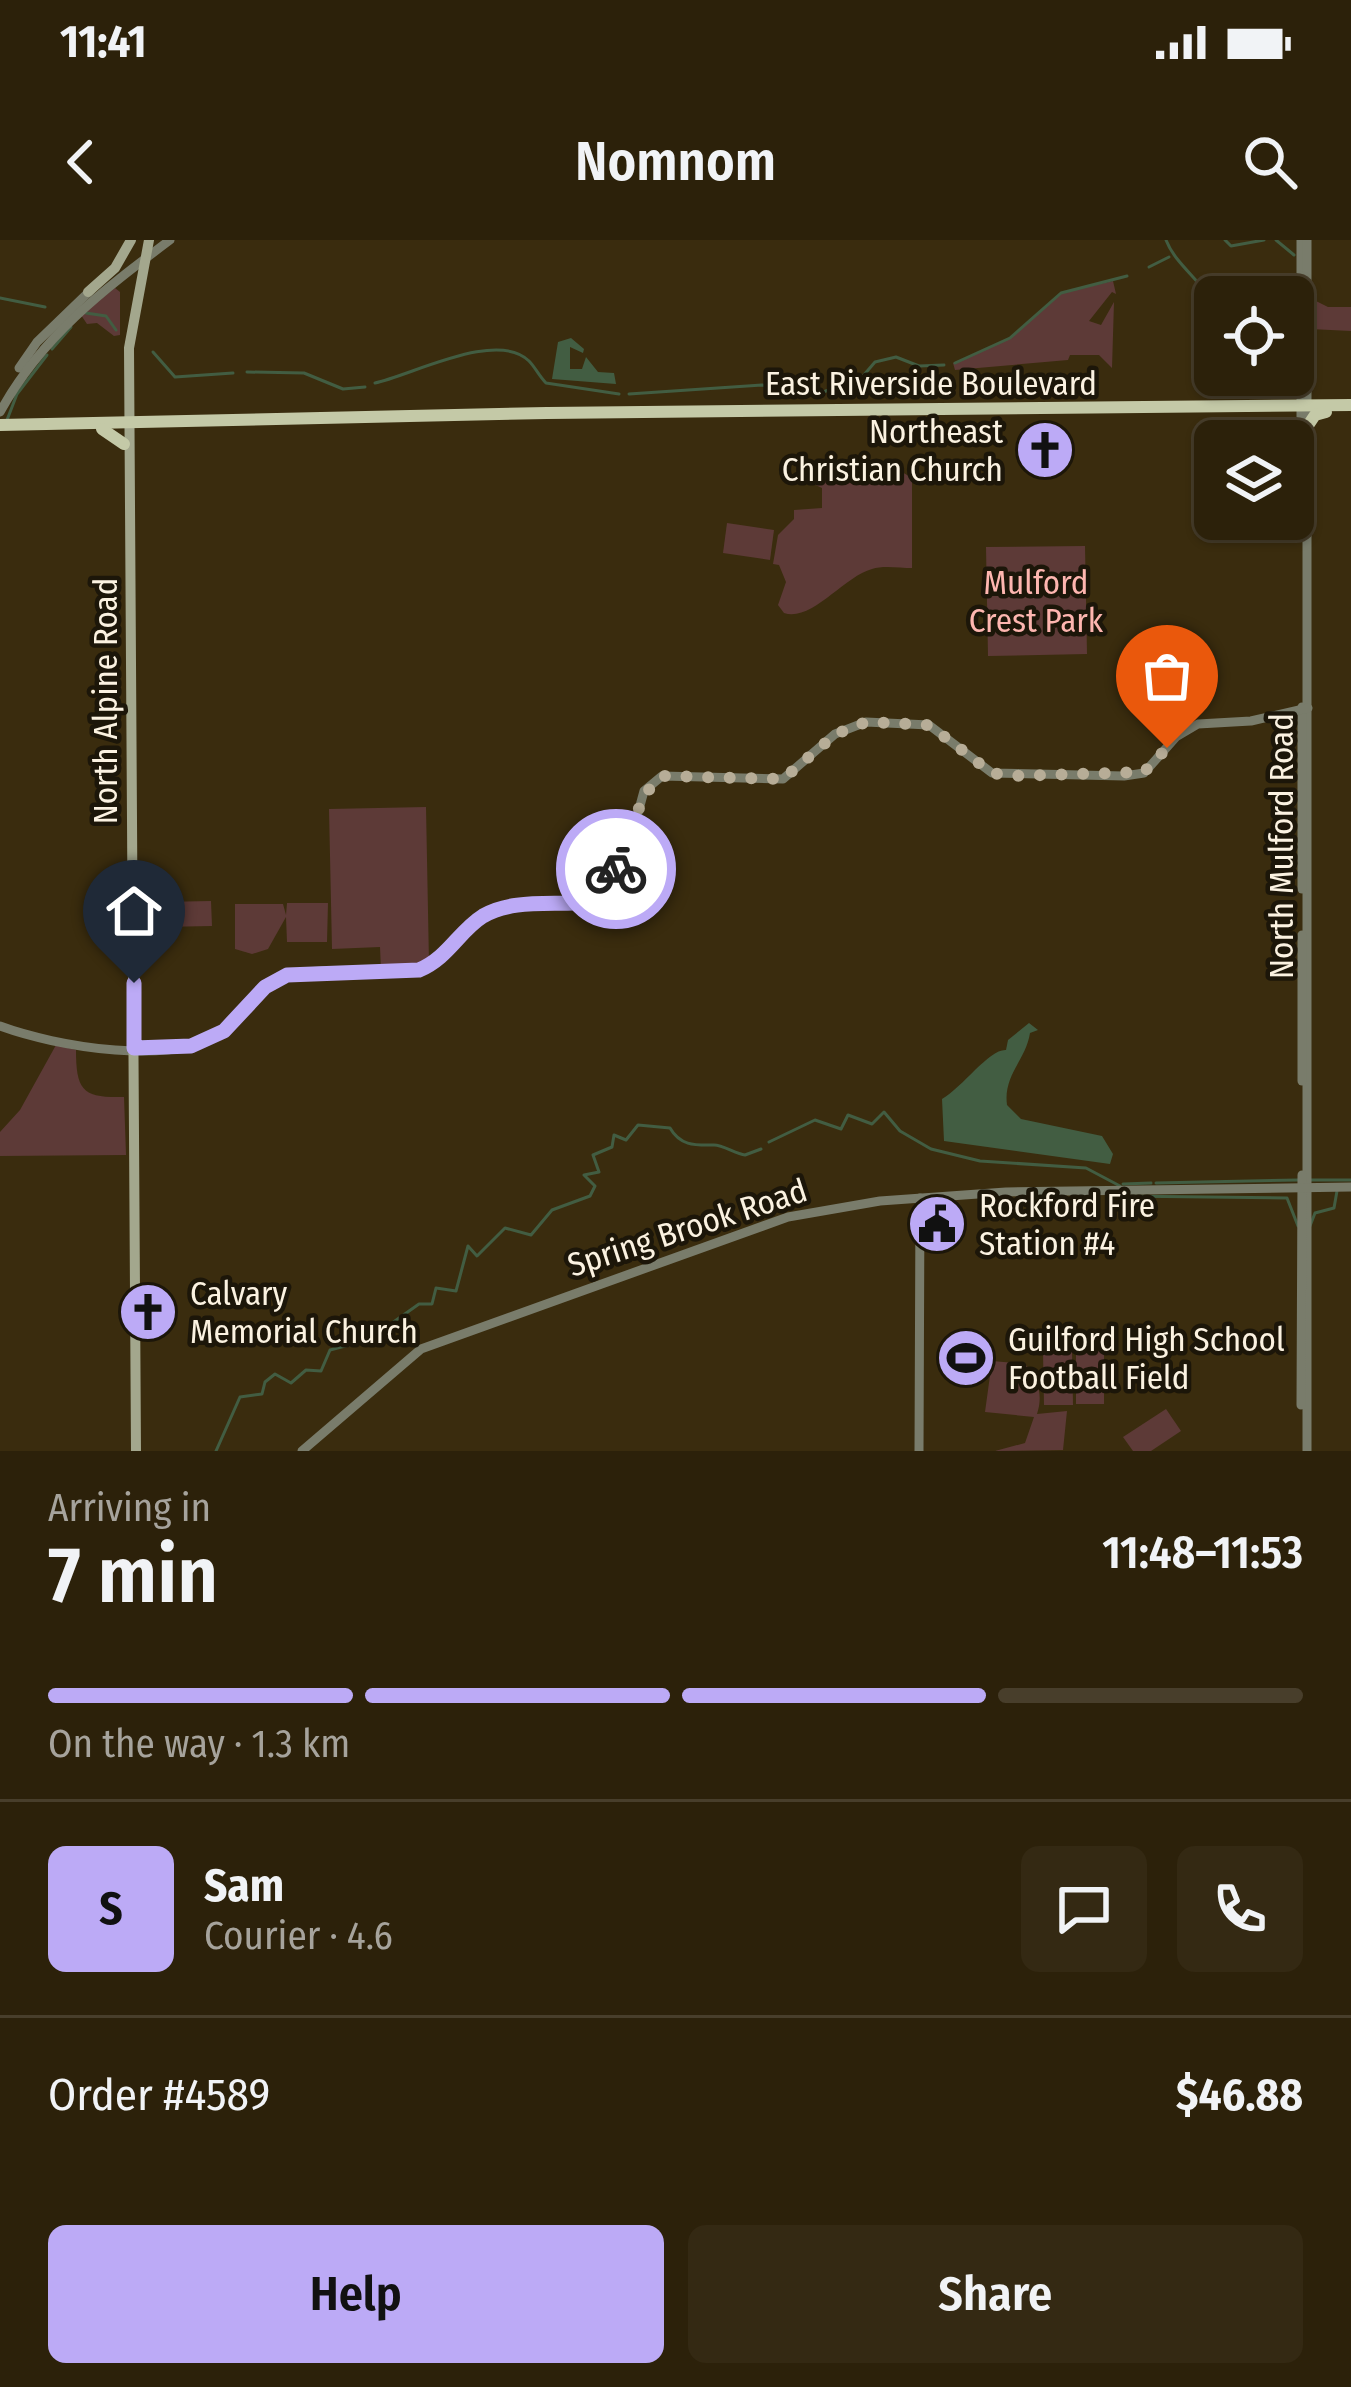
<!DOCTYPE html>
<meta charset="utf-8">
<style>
:root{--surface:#2c210a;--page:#342913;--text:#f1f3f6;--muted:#a6a39c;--line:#483e2b;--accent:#bcaaf6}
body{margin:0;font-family:"Fira Sans Condensed",sans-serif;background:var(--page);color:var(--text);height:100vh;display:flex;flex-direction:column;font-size:45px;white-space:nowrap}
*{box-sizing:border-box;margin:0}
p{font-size:39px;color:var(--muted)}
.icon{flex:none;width:66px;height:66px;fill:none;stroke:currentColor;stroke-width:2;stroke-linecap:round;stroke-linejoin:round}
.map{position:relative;height:1211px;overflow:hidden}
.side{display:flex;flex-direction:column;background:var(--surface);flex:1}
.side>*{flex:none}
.buttons{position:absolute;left:1194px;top:36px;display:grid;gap:24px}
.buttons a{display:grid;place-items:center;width:120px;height:120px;border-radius:18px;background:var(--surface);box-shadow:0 3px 9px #0004,0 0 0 3px var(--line);font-size:60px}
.pin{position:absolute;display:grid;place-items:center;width:102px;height:102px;color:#fff;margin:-123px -51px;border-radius:50% 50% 50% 0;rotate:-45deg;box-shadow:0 0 12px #0007}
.pin .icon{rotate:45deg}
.courier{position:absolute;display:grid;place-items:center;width:120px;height:120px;margin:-60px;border:9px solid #bcaaf6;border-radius:50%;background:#fff;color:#222;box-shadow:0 3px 15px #0007}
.head em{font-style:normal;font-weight:600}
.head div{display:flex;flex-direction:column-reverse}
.head{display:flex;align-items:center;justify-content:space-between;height:204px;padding:0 48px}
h1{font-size:78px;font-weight:600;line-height:90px}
.bar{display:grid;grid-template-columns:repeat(4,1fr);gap:18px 12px;align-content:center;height:144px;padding:0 48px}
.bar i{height:15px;border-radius:9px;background:var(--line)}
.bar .current{background:var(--accent)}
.bar p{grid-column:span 4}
.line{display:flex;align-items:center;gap:30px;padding:0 48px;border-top:3px solid var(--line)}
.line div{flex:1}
.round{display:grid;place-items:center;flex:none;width:126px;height:126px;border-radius:18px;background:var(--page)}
.cta{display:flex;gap:24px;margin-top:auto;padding:24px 48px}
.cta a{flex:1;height:138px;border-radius:18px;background:var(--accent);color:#111;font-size:48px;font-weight:600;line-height:138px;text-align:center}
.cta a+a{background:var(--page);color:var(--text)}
.status{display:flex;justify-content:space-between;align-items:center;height:84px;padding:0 60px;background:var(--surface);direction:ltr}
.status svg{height:33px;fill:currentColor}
header{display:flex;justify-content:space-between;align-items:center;height:156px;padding:0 48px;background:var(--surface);font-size:54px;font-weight:600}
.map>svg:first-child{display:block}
.green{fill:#5d3a37}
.water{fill:#425d42}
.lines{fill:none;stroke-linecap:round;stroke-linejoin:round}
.stream{stroke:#425d42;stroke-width:3}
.tertiary{stroke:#797c6b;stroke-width:9}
.secondary{stroke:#a3a78d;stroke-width:10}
.primary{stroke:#c4c9a7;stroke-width:12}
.done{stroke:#b7ad97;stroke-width:12;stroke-dasharray:0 21.6}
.route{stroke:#bcaaf6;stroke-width:15}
.labels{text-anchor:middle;stroke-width:9;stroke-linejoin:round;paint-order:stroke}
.street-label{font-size:33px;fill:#fbf2e1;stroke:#1c1609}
.poi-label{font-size:33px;fill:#fbf2e1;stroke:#1c1609;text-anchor:start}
.park-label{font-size:33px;fill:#feb6b0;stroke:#1c1609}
</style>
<div class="status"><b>11:41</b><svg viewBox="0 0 49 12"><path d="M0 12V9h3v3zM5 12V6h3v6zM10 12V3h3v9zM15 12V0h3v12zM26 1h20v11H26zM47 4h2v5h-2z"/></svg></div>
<header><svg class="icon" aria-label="back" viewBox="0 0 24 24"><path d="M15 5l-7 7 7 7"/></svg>Nomnom<svg class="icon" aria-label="search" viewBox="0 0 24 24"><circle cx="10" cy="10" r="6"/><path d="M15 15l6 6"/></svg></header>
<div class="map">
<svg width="1351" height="1211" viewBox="0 0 1351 1211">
<rect width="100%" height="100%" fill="#3a2c0e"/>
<g class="green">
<path d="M1113 41 1116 54 1112 52 1089 81 1101 85 1114 62 1112 128 1099 115H1070L1068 120 955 130 953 123 1010 98 1061 53Z"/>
<path d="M115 48 120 52V95L114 96 97 83 87 84 81 75Z"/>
<path d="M1314 60 1328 67H1351V91L1310 89Z"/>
<path d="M902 232 912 238V328C900 328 883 325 872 329 843 337 812 382 784 373L778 365 786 342 779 325 773 324 778 295 794 279V270L822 268V248L794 235Z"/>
<path d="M727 283 774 290 770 320 723 313Z"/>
<path d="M1085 306 1087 414 988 416 986 307Z"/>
<path d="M426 567 429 723 381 730 380 707 332 709 329 569Z"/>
<path d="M211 661 212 686 161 687 160 662Z"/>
<path d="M287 663H328L327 702H287L286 677 268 709 252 714 235 709V664H283L286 675Z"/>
<path d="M56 805 76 810C76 851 83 858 124 857L126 915 0 916V892L20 870Z"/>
<path d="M957 1091 981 1094 975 1146 952 1143Z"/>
<path d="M1072 1111 1073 1165H1044L1043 1112Z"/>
<rect x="1076" y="1111" width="28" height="53"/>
<path d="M992 1121 1025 1124C1039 1139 1043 1156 1037 1174L1067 1171 1063 1210 995 1211 1025 1203 1034 1177 985 1172Z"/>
<path d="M1166 1169 1181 1191 1151 1211H1133L1123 1197Z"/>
</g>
<g class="water">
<path d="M571 98 584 109 583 113 570 107V129H582L586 117 598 132 614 133 616 144 552 139 558 102Z"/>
<path d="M1029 783 1038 790 1030 793C1026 820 1003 835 1007 865L1021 879 1102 896 1113 914 1110 924 944 901 942 859C963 847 989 809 1006 810L1008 800Z"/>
</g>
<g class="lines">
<g class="stream">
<path d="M1166 0C1175 24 1202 41 1215 66"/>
<path d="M1225 0 1231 6 1264 0"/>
<path d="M1276 0 1294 15"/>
<path d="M1149 27 1169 17"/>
<path d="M0 58 45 67"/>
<path d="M86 73 106 76 116 90"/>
<path d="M52 109 71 87"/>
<path d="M153 112 175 137 233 133"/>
<path d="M955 123 1010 98 1061 53 1127 36"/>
<path d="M247 132 304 133 343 149 365 147"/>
<path d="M375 143C410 136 497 89 529 121 535 127 539 136 546 143L619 154"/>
<path d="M629 154 762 145 816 155 863 136 875 122 896 117 919 126 944 125"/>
<path d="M7 180 17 154 47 115"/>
<path d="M769 902 815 880 841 889 848 875 872 884 884 872 900 891 931 909 980 921 1086 928 1120 946"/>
<path d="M1311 940H1351"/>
<path d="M1156 943 1298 940"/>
<path d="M1123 944 1151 943"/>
<path d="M1121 956 1287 958 1298 986"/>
<path d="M1310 986 1315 973 1334 968 1337 951"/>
<path d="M216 1211 240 1157 262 1154 265 1142 275 1134 291 1143 306 1130 321 1131 330 1110 368 1100 419 1064H432L436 1048 456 1051 468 1006 477 1016 505 988 531 995 552 970 590 956 595 946 584 935 599 932 593 915 612 907 614 895 626 900 638 885 670 888C681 907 697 905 714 905 723 905 736 914 745 915L761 909"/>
</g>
<g class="tertiary">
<path d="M1301 0V271"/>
<path d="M1307 0V1211"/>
<path d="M19 128 37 102 93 48"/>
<path d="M0 172C42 96 102 51 170 0"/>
<path d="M1302 467V649"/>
<path d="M0 786C54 806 178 829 226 789 247 772 261 741 289 735 331 725 377 738 419 729 448 718 459 691 484 676 514 657 560 667 595 661L629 606 644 551 662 536 783 539 835 494 866 482 929 485 992 533 1124 536 1144 533 1176 497 1198 484 1251 481 1308 468"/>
<path d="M1302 841V695"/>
<path d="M1301 1165 1302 935"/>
<path d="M302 1211 421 1109 788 977 880 961 1006 952 1351 947"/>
<path d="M919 1211 920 958"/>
</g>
<g class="secondary">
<path d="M88 52 115 28 131 0"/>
<path d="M136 1211 129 108 149 0"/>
</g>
<g class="primary">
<path d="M0 185 547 173 1351 165"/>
<path d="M1307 187 1315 175 1326 172"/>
<path d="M102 189 124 204"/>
</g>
</g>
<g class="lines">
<path class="done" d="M616 629C632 599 635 556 662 536L783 539 836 494 866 482 929 485 992 533 1011 536 1144 532 1167 508"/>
<path class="route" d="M134 743V808L191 806 224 791 265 747 287 735 419 730C448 718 459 691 483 676 515 657 560 667 595 661L616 629"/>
</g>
<defs>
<symbol id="church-disc" viewBox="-11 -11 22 22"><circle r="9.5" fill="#bcaaf6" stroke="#1c1609"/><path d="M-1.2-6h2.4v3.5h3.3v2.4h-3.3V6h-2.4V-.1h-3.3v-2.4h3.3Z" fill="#111"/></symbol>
<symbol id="civic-disc" viewBox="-11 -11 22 22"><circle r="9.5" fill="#bcaaf6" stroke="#1c1609"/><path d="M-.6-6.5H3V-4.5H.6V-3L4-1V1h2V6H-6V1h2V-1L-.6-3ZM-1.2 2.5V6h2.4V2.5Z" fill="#111"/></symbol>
<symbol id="stadium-disc" viewBox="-11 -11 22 22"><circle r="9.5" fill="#bcaaf6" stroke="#1c1609"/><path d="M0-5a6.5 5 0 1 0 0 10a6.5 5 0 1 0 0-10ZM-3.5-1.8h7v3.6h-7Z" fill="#111"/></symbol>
</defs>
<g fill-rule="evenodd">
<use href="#church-disc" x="1012" y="177" width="66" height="66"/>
<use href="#civic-disc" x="904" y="951" width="66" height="66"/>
<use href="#church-disc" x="115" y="1039" width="66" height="66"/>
<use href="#stadium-disc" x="933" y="1085" width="66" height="66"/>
</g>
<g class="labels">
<g class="street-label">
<text x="931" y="155">East Riverside Boulevard</text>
<text transform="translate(105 461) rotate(-90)" y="12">North Alpine Road</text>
<text transform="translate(1281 606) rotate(-90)" y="12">North Mulford Road</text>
<text transform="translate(687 987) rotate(-18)" y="12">Spring Brook Road</text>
</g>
<g class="poi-label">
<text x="1003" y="203" text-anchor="end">Northeast<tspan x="1003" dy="38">Christian Church</tspan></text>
<text x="979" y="977">Rockford Fire<tspan x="979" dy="38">Station #4</tspan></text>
<text x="190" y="1065">Calvary<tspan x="190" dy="38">Memorial Church</tspan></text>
<text x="1008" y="1111">Guilford High School<tspan x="1008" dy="38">Football Field</tspan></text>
</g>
<g class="park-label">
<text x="1036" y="354">Mulford<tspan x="1036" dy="38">Crest Park</tspan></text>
</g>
</g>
</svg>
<div class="buttons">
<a><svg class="icon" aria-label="locate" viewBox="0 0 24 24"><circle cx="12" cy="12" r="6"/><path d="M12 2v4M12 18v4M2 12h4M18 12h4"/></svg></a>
<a><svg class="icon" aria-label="layers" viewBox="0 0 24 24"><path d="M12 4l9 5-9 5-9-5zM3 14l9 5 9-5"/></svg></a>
</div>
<div class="pin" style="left:1167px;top:508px;background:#ea580c"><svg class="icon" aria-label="bag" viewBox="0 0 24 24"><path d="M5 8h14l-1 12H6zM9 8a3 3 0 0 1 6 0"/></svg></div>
<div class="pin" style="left:134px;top:743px;background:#1f2937"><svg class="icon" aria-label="home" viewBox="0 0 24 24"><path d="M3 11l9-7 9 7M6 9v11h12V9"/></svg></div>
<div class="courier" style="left:616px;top:629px"><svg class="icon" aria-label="bike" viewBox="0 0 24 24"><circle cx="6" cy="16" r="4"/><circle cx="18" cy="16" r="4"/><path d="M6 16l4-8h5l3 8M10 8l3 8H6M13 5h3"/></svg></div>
</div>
<section class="side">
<div class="head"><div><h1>7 min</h1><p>Arriving in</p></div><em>11:48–11:53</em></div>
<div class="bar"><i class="current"></i><i class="current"></i><i class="current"></i><i></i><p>On the way · 1.3 km</p></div>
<div class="line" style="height:216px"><b class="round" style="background:var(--accent);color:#111">S</b><div><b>Sam</b><p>Courier · 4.6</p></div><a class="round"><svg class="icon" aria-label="chat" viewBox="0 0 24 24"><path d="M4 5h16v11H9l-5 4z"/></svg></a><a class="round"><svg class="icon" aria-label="phone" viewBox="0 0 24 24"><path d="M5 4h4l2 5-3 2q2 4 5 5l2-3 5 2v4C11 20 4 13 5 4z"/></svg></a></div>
<div class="line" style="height:156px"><div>Order #4589</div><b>$46.88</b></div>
<div class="cta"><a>Help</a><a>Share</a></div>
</section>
